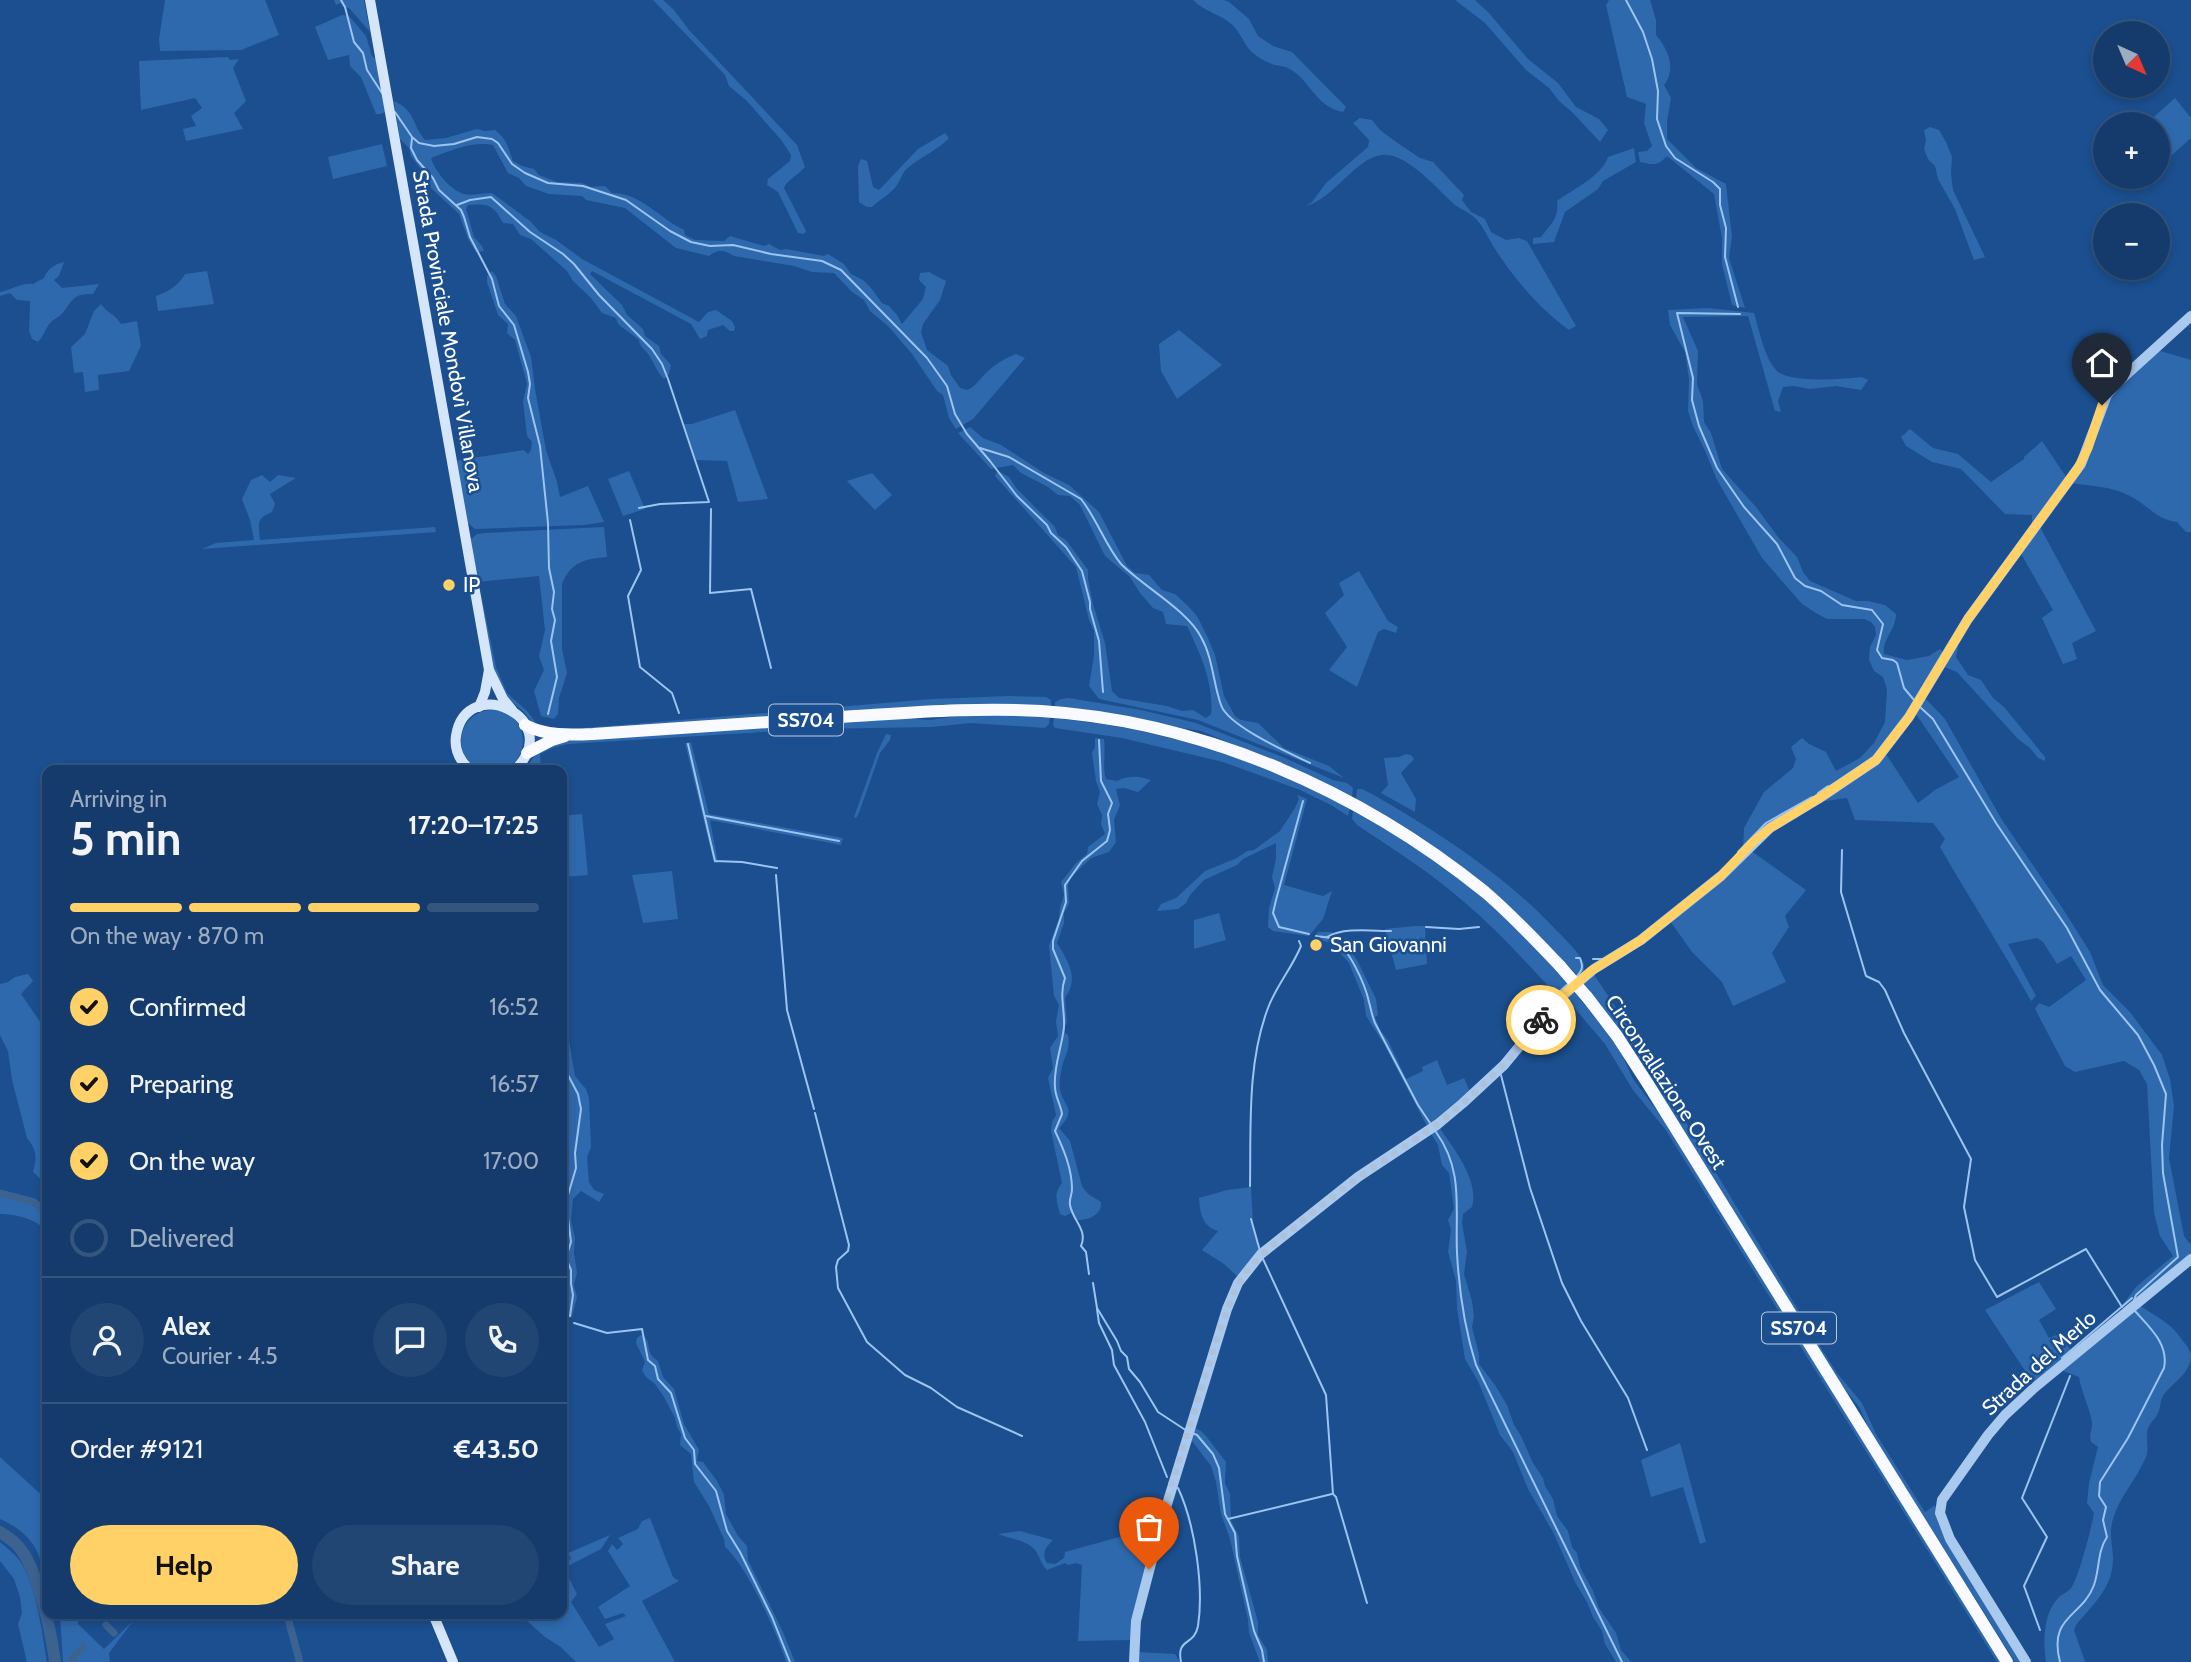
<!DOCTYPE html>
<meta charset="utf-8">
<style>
:root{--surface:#143b6b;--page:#214673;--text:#f1f3f6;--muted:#9dadc1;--line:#33557e;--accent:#ffd166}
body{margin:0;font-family:Cabin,sans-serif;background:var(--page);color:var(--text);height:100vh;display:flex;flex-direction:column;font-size:26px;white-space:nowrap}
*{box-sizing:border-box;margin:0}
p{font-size:23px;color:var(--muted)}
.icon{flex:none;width:38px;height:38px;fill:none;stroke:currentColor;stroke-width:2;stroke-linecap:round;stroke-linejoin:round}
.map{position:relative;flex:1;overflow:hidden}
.drawer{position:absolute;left:42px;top:765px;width:525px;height:854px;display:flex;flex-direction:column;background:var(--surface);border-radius:14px;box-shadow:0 4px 10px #0003,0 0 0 2px var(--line)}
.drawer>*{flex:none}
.needle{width:46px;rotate:136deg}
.controls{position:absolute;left:2093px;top:21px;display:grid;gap:14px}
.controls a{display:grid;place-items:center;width:77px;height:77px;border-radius:50%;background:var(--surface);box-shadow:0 4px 10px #0003,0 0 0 2px var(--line);font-size:35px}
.pin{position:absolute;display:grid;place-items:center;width:60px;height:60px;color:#fff;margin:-72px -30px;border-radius:50% 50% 50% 0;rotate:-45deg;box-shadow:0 0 7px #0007}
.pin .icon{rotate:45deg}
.courier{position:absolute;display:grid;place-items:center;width:70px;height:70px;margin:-35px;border:5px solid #ffd166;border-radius:50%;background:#fff;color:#222;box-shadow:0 2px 9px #0007}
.head em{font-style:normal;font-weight:800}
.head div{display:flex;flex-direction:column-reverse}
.head{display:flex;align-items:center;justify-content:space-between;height:119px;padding:0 28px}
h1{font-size:46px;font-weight:800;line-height:52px}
.bar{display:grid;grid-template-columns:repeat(4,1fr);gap:10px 7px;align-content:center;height:84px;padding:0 28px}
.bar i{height:9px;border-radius:5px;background:var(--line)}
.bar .active{background:var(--accent)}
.bar p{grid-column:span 4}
.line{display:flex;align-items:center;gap:18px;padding:0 28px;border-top:2px solid var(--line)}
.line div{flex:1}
.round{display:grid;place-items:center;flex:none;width:74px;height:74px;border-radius:37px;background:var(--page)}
ol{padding:0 28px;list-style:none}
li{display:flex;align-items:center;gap:21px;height:77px}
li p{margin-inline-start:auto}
li .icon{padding:7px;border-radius:50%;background:var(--accent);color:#111;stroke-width:4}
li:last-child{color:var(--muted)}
li i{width:38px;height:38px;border:4px solid var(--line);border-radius:50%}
.button{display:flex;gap:14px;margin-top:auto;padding:14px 28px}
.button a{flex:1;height:80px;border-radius:42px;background:var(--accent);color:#111;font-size:28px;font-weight:800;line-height:80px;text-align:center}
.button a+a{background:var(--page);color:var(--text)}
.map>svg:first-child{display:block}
.green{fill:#2e69ad}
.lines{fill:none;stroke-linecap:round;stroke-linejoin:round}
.stream{stroke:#9cc4f0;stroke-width:2}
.canal{stroke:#3c6290;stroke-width:7}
.river{stroke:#3c6290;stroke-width:12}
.tertiary{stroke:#a9c9ee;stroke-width:10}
.secondary{stroke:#d6e6fa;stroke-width:10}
.trunk{stroke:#f8faff;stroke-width:12}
.trunk-bridge{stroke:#f8faff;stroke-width:12}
.done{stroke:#afc1d8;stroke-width:7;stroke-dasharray:0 12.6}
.route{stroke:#ffd166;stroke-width:9}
.poi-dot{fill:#ffd166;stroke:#1b4f8f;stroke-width:2.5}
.labels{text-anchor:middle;stroke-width:5;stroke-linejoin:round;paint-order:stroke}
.shield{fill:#1b4f8f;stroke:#bbcadd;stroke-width:2}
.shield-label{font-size:19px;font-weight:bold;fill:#fff}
.street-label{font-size:21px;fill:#fff;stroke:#1b4f8f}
.poi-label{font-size:21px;fill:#fff;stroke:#1b4f8f;text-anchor:start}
</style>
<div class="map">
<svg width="2191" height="1662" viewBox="0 0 2191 1662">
<rect width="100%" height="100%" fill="#1b4f8f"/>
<g class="green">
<path d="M165 0H265L279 35 241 50 160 51 159 39Z"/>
<path d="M334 0H364L370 32 349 8 343 7 340 3 336 5Z"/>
<path d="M653 0H663L674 10 689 30 797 145 805 167C798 175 788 179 784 188L806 231 804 234 798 233 778 192 767 185 768 179 790 161 791 155 782 141 747 101 729 86 725 75Z"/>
<path d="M1193 0H1224L1229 2 1249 19 1258 36 1273 46 1292 52 1346 107 1343 112C1314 106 1311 80 1288 68 1284 66 1277 66 1272 64 1266 62 1258 57 1253 53 1243 45 1241 31 1230 23 1219 14 1202 10 1193 0Z"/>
<path d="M1455 0H1475L1489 13 1528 59 1558 83 1576 107 1599 119 1608 130 1600 142 1572 112 1559 101 1549 88 1526 70 1485 23Z"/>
<path d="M1609 0H1650L1656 20V35C1668 49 1677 69 1664 85L1671 98 1667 121V139L1696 168 1726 184 1732 237 1729 258 1745 308 1732 305 1722 264V238L1714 194 1667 156C1658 166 1654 165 1640 162L1638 152 1647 151 1652 146 1644 123 1646 104 1627 97 1606 5Z"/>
<path d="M342 15 349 16 366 36 372 56 377 60 385 112 381 114H376L361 77 350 66 349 55 328 60 315 27Z"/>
<path d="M228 57 230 60 239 59 233 68 246 101 234 113 243 129 186 141 183 129 196 126 191 116 202 108 195 98 141 110 139 61Z"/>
<path d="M2175 98 2191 118V138L2164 162 2158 152V124H2146Z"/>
<path d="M394 101C416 111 411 123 425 140L446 138 477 129 485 131 495 130C507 139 508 147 513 161L522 166 534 169 539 175 557 182 582 183 591 187 605 186 612 193C641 193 659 218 684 230L685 235 695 240 724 241 730 236 764 246 769 244 780 250 786 249 824 256 828 254 844 264 851 274 863 280 871 288 882 303 889 306 897 315 902 324 923 299 926 287 919 280 920 273 929 272 946 281 940 300 923 324 921 332 927 350 948 366 951 375 960 388 967 390C975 387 978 381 985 374 994 365 1003 359 1016 354L1025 358 973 419 956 429 949 418 943 395 937 391 912 354 889 327 870 311 864 300 852 292 834 273 812 272 794 266 734 256C724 250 718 249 709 256L676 248 625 208 586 200 582 196 549 194 526 186 519 178 508 173 493 145C472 141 450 151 431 158 434 170 451 191 464 194 472 196 482 193 492 193L530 221 540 232 556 240 582 259 699 322 708 312 716 310 732 321 735 327 734 331H730L723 325 708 330 707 336 700 339 691 324 592 271 590 274 622 305 627 315 643 329 645 336 659 346 661 354 671 365 669 374 664 379C656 371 654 362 648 354 644 348 640 348 639 340L618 324 616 318 602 313 591 298 573 281 567 271 531 239 520 235 513 224 503 223C494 205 488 203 468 205L466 209 474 237 482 246 484 251 476 252 468 239 459 214 431 188 429 180 411 156 409 148 400 139Z"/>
<path d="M1360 118 1372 120 1380 130 1399 144 1420 158 1433 162 1464 195 1462 200 1471 212 1485 219 1491 232 1506 240 1519 238 1527 241 1576 326 1569 330C1541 310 1516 281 1497 252 1490 242 1485 229 1477 220 1471 213 1462 210 1455 205 1438 190 1406 151 1381 155 1355 159 1333 199 1306 206L1312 202 1326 183 1368 147 1369 140 1353 123Z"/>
<path d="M1930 127 1939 130 1946 142 1952 157 1951 174 1953 190 1985 257 1974 260 1955 209 1938 179 1935 166 1928 159 1924 149 1926 141 1924 130Z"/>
<path d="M945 133 949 138C938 150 922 156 909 167 901 173 902 178 897 185 892 193 879 200 872 207H867L859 202 858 166 861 159 867 161 873 187 879 190 918 149Z"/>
<path d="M382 144 387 166 333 179 328 157Z"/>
<path d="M1634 148 1636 162 1603 181 1598 189 1565 212 1554 242 1533 244V238L1541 237C1551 224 1559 218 1557 201 1573 189 1601 177 1608 157Z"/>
<path d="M64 262 59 276 54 280 62 288 99 284 93 294C76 293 73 298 65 310 61 316 56 318 51 322 46 327 44 336 38 342L32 339 29 331 30 301 17 300 10 293 0 296V292C11 290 22 282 33 284L44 278C47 269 55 264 64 262Z"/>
<path d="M207 271 214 304 158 311 156 296C168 292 179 285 185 274Z"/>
<path d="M492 271 496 276 505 304 516 316 531 357 535 389 546 450 557 482 560 497 588 486 604 522 584 525 475 529 468 523 457 462 459 460 524 450 528 454 531 450 532 442 527 436 523 401 527 384 515 340 507 333 508 324 498 315 487 282V276Z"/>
<path d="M101 304C107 313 116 315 121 324L137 321 141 346 129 371 98 375 99 390 85 392 83 372 74 373 71 347 85 334 94 311Z"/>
<path d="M1708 308 1754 313C1759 330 1764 356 1776 370 1788 384 1843 379 1862 377L1868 380 1861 390 1836 386 1810 389 1794 386 1783 387 1778 401 1781 412 1775 411 1748 316 1683 317 1698 351 1697 384 1703 401 1704 422 1711 433 1722 469 1756 507 1778 537 1797 557 1803 572 1810 581 1856 601H1868L1885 605 1896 614C1896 630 1882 639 1884 654L1907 660 1929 656 1940 649 1943 652 1908 714 1876 757 1743 849 1744 828 1764 792 1793 768 1796 759 1791 747 1802 738 1809 744 1826 752 1836 771 1860 758 1874 743 1885 722 1887 689 1883 677 1874 671 1869 660 1870 647 1876 635 1875 627 1871 622 1864 619H1827L1816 613 1802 604 1762 558 1716 478 1706 453 1693 426 1688 411 1689 380 1685 352 1670 325 1668 310Z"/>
<path d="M1179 330 1222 365 1177 399 1161 371 1159 344Z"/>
<path d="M2157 350 2191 360V532H2186L2177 522C2155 519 2148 505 2130 496 2111 486 2091 486 2070 483L2113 394Z"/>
<path d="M735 410 768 499 738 502 727 461 696 460 684 424H692Z"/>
<path d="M970 427 983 438 1001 445 1044 473 1069 485 1099 512 1127 566 1135 573 1149 575 1162 590 1175 594 1188 606 1197 616 1208 638 1215 655 1224 696 1235 716 1241 720 1258 723 1284 748 1329 766 1344 778 1198 720 1099 699 1089 686 1094 655V631L1089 620 1076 567 995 476 996 473 1000 472 1009 477 1017 489 1055 527 1058 535 1066 540 1088 570V579L1093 604 1105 643 1112 691 1119 698 1167 706 1182 711 1193 710 1206 718 1211 714C1214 683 1200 653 1187 626L1166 624 1163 612 1153 608 1140 593 1130 577 1105 556 1080 505 1070 496 1058 495 1048 487 1021 473 1013 465 991 469 958 433Z"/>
<path d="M1910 429 1933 448 1958 454 1991 482 2024 459V457L2042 441 2067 478 2032 526V515L2005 514 1961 469 1932 462 1906 446 1901 437Z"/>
<path d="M629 471 645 509 623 516 608 479Z"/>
<path d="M872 473 892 495 875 510 847 481Z"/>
<path d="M262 475 270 482 278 475 296 478 270 494 275 504 272 512C255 519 259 524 260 540L435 527 436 532 202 549 216 543 254 540 250 520 242 499 251 480Z"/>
<path d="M2039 525 2096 631 2072 643 2077 659 2063 664 2042 618 2053 610 2020 552Z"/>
<path d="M604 527 607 557C586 559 571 561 562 584V649L567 673 559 698 558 714 554 719 541 716 534 691 544 670 539 656 545 630 539 576 477 582 471 539 477 534 485 533Z"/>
<path d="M1359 571 1388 621 1398 627 1396 633 1384 629 1378 632 1357 687 1329 670 1347 647 1325 613 1344 595 1339 583Z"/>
<path d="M480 589 496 667 507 693 527 711 537 724 548 728 572 729 932 699 1010 696 1046 697 1051 700V707L562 731 534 725 524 712 506 697 493 667Z"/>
<path d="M1954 647H1958L1956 657 1968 675 1981 680 1993 698 2004 707 2045 757V761L2038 758 2030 748 2018 739 1957 672 1942 666Z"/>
<path d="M1069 698 1141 710 1196 723 1285 758 1333 780 1347 783 1353 788 1352 797 1303 773 1201 731 1055 708V702L1061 699Z"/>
<path d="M1925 698 1945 719 2002 820 2063 909 2090 952 2103 985 2130 1012 2162 1055 2170 1079 2174 1106 2169 1158 2184 1236 2191 1245V1254L2125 1308H2120L2137 1286 2173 1256 2160 1236 2154 1213 2147 1084 2139 1070 2124 1061 2075 1072 2065 1066 2035 1009 2039 1003 2049 1007 2086 980 2071 956 2057 964 2043 942 2037 938 2008 944 2036 996 2031 1001C2002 949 1970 899 1940 847L1945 839 1933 823 1855 820 1847 798 1819 802 1886 754 1918 803 1935 790 1959 777 1916 714Z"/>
<circle cx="492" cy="741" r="31"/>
<path d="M969 714 1050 717 1049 724 1045 728 971 723 932 727 813 729 568 744 552 748 540 754 541 770H526C537 748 546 747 568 741L901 718 930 720Z"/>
<path d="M1054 718C1125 725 1195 741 1262 767 1292 779 1320 794 1350 808L1348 816 1331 805 1300 790 1223 762 1122 738 1055 728 1053 725Z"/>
<path d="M886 734 891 735 890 740 880 753 859 813 856 818 854 817 877 753Z"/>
<path d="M1095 738 1104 739C1106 753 1102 768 1106 779L1117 781C1128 775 1140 776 1151 780L1138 792 1124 788 1116 789 1120 805 1114 820 1116 842 1109 852 1091 858 1071 877 1068 885 1069 904 1064 913V923L1057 943C1067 960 1080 977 1065 998L1067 1022 1065 1026V1033L1068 1035C1071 1052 1063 1057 1061 1072 1060 1077 1059 1085 1060 1089 1063 1107 1078 1108 1059 1128L1070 1141 1082 1186 1088 1194 1101 1202C1102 1216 1087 1221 1075 1220L1071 1213 1065 1216 1060 1214C1057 1202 1053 1194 1062 1183L1051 1131 1052 1122 1056 1115 1048 1078 1053 1068 1050 1048 1058 1036 1056 1021 1059 1005 1054 996 1049 946 1059 918 1060 908 1064 895 1061 882 1076 863 1087 854 1088 847 1105 834 1101 824 1102 815 1097 804 1100 792 1096 781 1092 753 1095 747Z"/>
<path d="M691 742 709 814 843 838 841 845 710 820 718 863H714L685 743Z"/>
<path d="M1406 754 1411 755 1414 759 1401 773 1416 799 1415 812 1381 793 1388 785 1384 758 1399 757Z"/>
<path d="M1357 789H1362L1372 794C1437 831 1506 876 1557 931 1567 941 1578 951 1584 964V971L1579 977 1518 915 1371 808 1356 799Z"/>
<path d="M1297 795 1307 799 1284 885 1323 896 1332 891 1323 919 1309 936 1273 931 1268 927 1269 908 1275 888 1272 877 1276 859V843L1243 859 1237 865 1204 880 1190 895 1186 903 1178 909 1157 911 1161 904 1176 898 1205 871 1237 858 1247 851 1254 850 1280 831 1295 808 1299 799Z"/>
<path d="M1353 809C1398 836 1442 863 1482 897 1514 924 1542 955 1569 985L1560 992 1551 989C1523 959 1495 928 1463 901 1430 872 1393 849 1357 825L1352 819Z"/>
<path d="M582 814 588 875 562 877V816Z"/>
<path d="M1750 850 1806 890 1785 916 1789 927 1772 953 1786 982 1733 1006 1722 982 1692 952 1670 921Z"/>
<path d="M672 871 678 919 643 923 632 875Z"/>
<path d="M1219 913 1226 940 1194 949V920Z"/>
<path d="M1415 926H1425L1427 964 1396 970 1385 929Z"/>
<path d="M1318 932H1332L1350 950 1357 960 1376 999 1378 1015 1375 1017 1380 1030 1388 1040 1406 1079 1423 1071 1422 1067 1437 1060 1447 1085 1464 1078 1471 1094 1428 1128 1384 1044 1366 1016 1364 1000 1349 963 1331 943 1313 938Z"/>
<path d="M1593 973 1632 1032 1818 1343 1837 1373 1862 1403 1876 1434 1925 1512 1935 1505 1938 1523 1946 1541 2022 1662H2015L1871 1433 1859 1407 1839 1382 1614 1023 1582 982Z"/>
<path d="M28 974 33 981 21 994 47 1032V1190L44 1182 33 1172C37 1158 37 1150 27 1138L12 1080 8 1051 0 1035V984L8 982 15 977Z"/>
<path d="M1573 990 1609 1035 1620 1050 1633 1079 1661 1116 2001 1662H1997L1665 1129 1633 1090 1605 1044 1565 997Z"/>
<path d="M562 1000 575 1076 586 1089 589 1098 591 1147 587 1157 589 1182 594 1190 604 1194 599 1202 581 1191 573 1199 571 1220 575 1238 574 1253 577 1273 574 1285 577 1297 572 1317 562 1321 568 1307 569 1294V1278L568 1272 562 1265V1250L567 1244 562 1212 564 1137 562 1133Z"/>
<path d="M1438 1126C1453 1147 1480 1181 1472 1207L1463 1214 1462 1223 1467 1252 1464 1274 1472 1301 1474 1317 1472 1327 1479 1354V1364L1495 1385 1507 1405 1514 1425 1521 1436 1533 1463 1543 1478 1545 1486 1553 1499 1557 1516 1568 1531 1572 1547 1577 1553 1580 1567 1593 1591 1599 1608 1616 1633 1621 1650 1631 1662H1616L1605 1644 1602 1631 1593 1617 1587 1602 1576 1584 1553 1532 1528 1489 1513 1452 1500 1435 1478 1381 1465 1359 1457 1308 1456 1281 1448 1252 1451 1230 1448 1220 1454 1209 1449 1173 1442 1165 1438 1145 1430 1132Z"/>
<path d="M1251 1187 1253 1225 1261 1251 1239 1278 1224 1264 1202 1250 1218 1231C1202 1226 1200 1213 1199 1198L1227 1190Z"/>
<path d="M0 1195 29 1203 47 1216V1231C36 1219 16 1214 0 1214Z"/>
<path d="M2039 1282 2056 1309 2039 1320 2049 1338 2059 1334 2072 1352 2033 1383 1985 1310Z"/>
<path d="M2138 1304C2154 1316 2169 1321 2180 1337 2184 1343 2189 1347 2191 1355 2191 1373 2175 1381 2165 1393 2160 1399 2161 1406 2158 1413 2156 1418 2152 1421 2149 1426 2144 1436 2150 1447 2146 1457 2137 1479 2119 1497 2113 1519 2109 1531 2112 1543 2113 1556 2114 1587 2094 1603 2076 1625L2074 1630 2085 1662H2046C2043 1642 2043 1614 2058 1598 2062 1594 2068 1592 2071 1588 2078 1580 2092 1526 2094 1513L2087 1503 2089 1483 2098 1447 2091 1442C2089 1434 2092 1432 2092 1424 2092 1414 2081 1391 2079 1377L2061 1370Z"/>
<path d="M641 1335C654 1341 643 1352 658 1361L663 1377 674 1389 684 1424 699 1450 697 1461 703 1462 717 1481 724 1495 726 1514 738 1536 747 1546 748 1560 783 1632 795 1662H786C778 1635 746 1564 725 1547L724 1539 709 1506 694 1482 691 1454 680 1445 681 1434 677 1427 675 1418 664 1397 655 1384 646 1377 642 1370 645 1362 636 1343 637 1338Z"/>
<path d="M1192 1427 1201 1431 1206 1436 1226 1462 1225 1483 1230 1494 1231 1520 1239 1537 1240 1557 1258 1622V1635L1267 1650 1268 1662H1260L1249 1633 1248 1620 1230 1539 1221 1514 1216 1482 1211 1466 1189 1437Z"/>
<path d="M1680 1443 1706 1542 1700 1544 1683 1487 1651 1497 1641 1460Z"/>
<path d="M0 1457 47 1500V1596C43 1586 44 1579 42 1568 39 1544 21 1528 0 1519Z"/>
<path d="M650 1518 673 1577 679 1581 642 1601 675 1662H576L561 1647 545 1637 527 1621 514 1619 505 1614H562V1575H565L569 1578 577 1594 571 1602 599 1647 614 1639 605 1624 626 1616 623 1613 605 1619 598 1607 630 1586 608 1551 612 1544 617 1550 623 1544 618 1538 638 1529 642 1521Z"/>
<path d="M1020 1531 1053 1540C1046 1547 1041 1553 1047 1563L1055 1564 1064 1558 1065 1552 1141 1531H1157L1133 1640 1078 1641 1082 1565 1076 1563 1068 1565 1065 1563 1047 1570C1041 1564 1040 1557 1035 1550 1026 1540 1011 1539 998 1534Z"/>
<path d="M610 1535 601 1549 562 1569V1563L571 1559 568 1553Z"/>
<path d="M0 1542C7 1548 15 1554 20 1561 37 1586 42 1633 47 1662H27L18 1624 22 1613 20 1597 14 1579 0 1561Z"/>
<path d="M60 1614H79L78 1624 104 1649 133 1621 109 1653 110 1662H63Z"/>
<path d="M283 1614H290L303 1662H296Z"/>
<path d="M1137 1652 1175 1654 1180 1662H1137Z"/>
</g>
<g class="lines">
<g class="stream">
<path d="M341 0 345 7 354 42 363 53 367 70 382 93"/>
<path d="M1626 0 1643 32 1652 59 1658 91 1657 119 1666 146 1675 158 1713 182 1720 189V205L1726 228 1725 257 1738 307"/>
<path d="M395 112 412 137 419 143 434 146 454 144 477 137 492 139 498 143 512 164 525 173 548 183 583 186 626 200 670 231 691 242 710 246 733 245 771 254 822 261 841 270 927 358 947 386 955 414 967 434 990 461 1017 496 1047 525 1051 533 1066 547 1082 571 1090 602V609L1099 641 1103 692"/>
<path d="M412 138 411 148 417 160 433 178 439 190 461 210 464 217 470 237 492 279 499 306 514 325 528 372 530 384 528 398 540 446 548 523 549 568 554 592 552 609 555 620 551 641 557 677 548 714"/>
<path d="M457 205 470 200 491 197 530 232 563 254 574 264 599 295 652 349 662 364 668 379 709 502 660 504 639 508"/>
<path d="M1740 314 1677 313 1693 378 1692 400 1699 426 1717 468 1744 507 1777 544 1795 578 1805 586 1821 591 1842 605 1872 610 1883 624 1877 650 1882 658 1893 660 1897 663 1904 688 1914 700"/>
<path d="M980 448 1009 457 1081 499C1097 519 1105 545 1121 564 1144 587 1187 610 1201 637 1213 658 1213 683 1221 705 1228 726 1289 753 1310 763"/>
<path d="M711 509 710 593 751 589 771 668"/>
<path d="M630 520 641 570 628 596 640 667 672 693 679 713"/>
<path d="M1920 707 1933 719 1996 823 2067 928 2100 990 2138 1035 2154 1065 2166 1094 2162 1145 2163 1173 2178 1257 2136 1295 2133 1303"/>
<path d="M688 744 715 861 742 862 777 868"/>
<path d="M538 770V768"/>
<path d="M1818 793 1828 786"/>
<path d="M1303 801 1276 900 1273 913 1279 927 1309 934"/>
<path d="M706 816 839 841"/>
<path d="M1842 850 1841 892 1866 976 1879 982 1885 990 1904 1033 1971 1159 1964 1207 1975 1260 1997 1297 2086 1249 2122 1307"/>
<path d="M1738 852 1766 823 1812 797"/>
<path d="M776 875 787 1010 814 1109"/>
<path d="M1426 927 1459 929 1479 927"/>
<path d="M1316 936C1321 937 1328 937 1333 939 1349 948 1365 984 1369 1002 1371 1009 1372 1016 1375 1023L1418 1105 1430 1123"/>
<path d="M1327 937C1344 927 1372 931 1391 931"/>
<path d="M1576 958H1580C1583 966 1583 970 1577 976"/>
<path d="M1593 959H1602"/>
<path d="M1560 991 1568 984"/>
<path d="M562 1040 568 1075 578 1094 581 1109 575 1153 576 1168 566 1202 571 1242 566 1258 571 1270V1284L573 1295 570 1316"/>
<path d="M1501 1075 1530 1188 1562 1283 1581 1321 1628 1398 1647 1450"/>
<path d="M815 1113 849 1245 848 1251 838 1260 836 1267 838 1288 867 1342 905 1375 931 1388 957 1407 1022 1436"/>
<path d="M1436 1132C1464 1171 1455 1208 1457 1253 1459 1290 1465 1330 1476 1365L1622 1662"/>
<path d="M1250 1186C1251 1128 1247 1063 1268 1008 1276 986 1292 968 1301 946L1299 941"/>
<path d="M1251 1219 1260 1251"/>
<path d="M1263 1259 1326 1395 1333 1494 1336 1497 1367 1603"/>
<path d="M1089 1274 1086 1252 1081 1246C1088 1230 1073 1221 1070 1205 1069 1199 1072 1195 1072 1189 1072 1168 1063 1148 1055 1131L1062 1114C1061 1105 1055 1097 1055 1087 1053 1068 1062 1047 1064 1027 1065 1010 1059 995 1065 978L1053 949V941L1066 902 1065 885 1082 861 1107 841 1110 830 1108 814 1112 803 1101 781 1099 740"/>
<path d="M1093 1283 1097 1308 1117 1341 1121 1351 1127 1357 1129 1369 1140 1382 1158 1412 1187 1431"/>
<path d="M1097 1309 1099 1323 1112 1350 1114 1365 1145 1422 1167 1477"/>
<path d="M574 1323 607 1333 642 1329 648 1360 655 1366 658 1379 671 1393 685 1438 694 1450 695 1464 716 1491 727 1531 740 1552 772 1617 790 1662"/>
<path d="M2062 1358 2132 1298"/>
<path d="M1192 1433 1197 1435 1213 1454 1219 1468 1225 1514 1235 1533 1237 1556 1254 1631 1262 1650 1264 1662"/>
<path d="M1178 1488C1195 1524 1204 1587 1198 1626 1194 1647 1176 1637 1181 1662"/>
<path d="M1228 1519 1332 1494"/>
<path d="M2040 1630 2024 1586 2047 1537 2022 1498 2070 1376"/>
<path d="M2060 1662C2048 1615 2082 1618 2094 1585 2100 1568 2097 1552 2107 1537L2103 1520 2106 1507 2099 1496 2100 1482 2128 1438 2164 1368C2169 1344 2150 1328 2135 1311"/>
</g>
<g class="canal">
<path d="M0 1193 34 1202 47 1213"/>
<path d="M287 1614 300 1662"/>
<path d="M106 1625 114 1633"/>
<path d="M72 1662 75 1655 83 1647"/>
</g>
<path class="river" d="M0 1532C6 1536 13 1540 18 1546 38 1568 51 1632 55 1662"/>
<g class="tertiary">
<path d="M1134 1662 1136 1621 1164 1514 1227 1309 1238 1283 1261 1254 1358 1177 1438 1124 1463 1103 1504 1065 1557 1001 1569 990 1594 969 1641 940 1721 876 1770 828 1818 799 1876 760 1909 717 1968 619 2081 464 2107 395 2115 385 2191 316"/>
<path d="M2026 1662 1950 1539 1940 1513 1942 1500 1988 1435 2005 1415 2033 1389 2191 1259"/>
</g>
<g class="secondary">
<path d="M370 0 489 670 503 699 512 710"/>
<path d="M479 707 485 692 489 670"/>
<path d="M470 770C460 761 454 749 456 736 466 672 567 718 515 770"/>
<path d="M433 1614 453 1662"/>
</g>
<g class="trunk">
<path d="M525 725C546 736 570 735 593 734 676 728 758 723 841 717 908 713 974 707 1041 711 1203 721 1360 791 1485 892 1512 915 1536 941 1560 966"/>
<path d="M527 753 552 740 565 736"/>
<path d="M1587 997 1617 1036 1648 1084 2007 1662"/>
</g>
<path class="trunk-bridge" d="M1560 966 1587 997"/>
</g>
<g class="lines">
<path class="done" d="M1149 1569 1169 1493 1216 1341 1233 1294 1248 1269 1270 1247 1346 1186 1438 1124 1472 1095 1504 1065 1541 1020"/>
<path class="route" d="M1541 1020 1561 997 1591 971 1641 940 1721 876 1753 842 1770 828 1818 799 1876 760 1909 717 1968 619 2078 468 2088 448 2102 405"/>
</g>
<g class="poi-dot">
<circle cx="449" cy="585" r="7"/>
<circle cx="1316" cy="945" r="7"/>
</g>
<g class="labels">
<g class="shield">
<rect x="769" y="704.5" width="74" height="31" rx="5"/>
<rect x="1762" y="1312.5" width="74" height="31" rx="5"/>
</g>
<g class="shield-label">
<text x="806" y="727">SS704</text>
<text x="1799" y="1335">SS704</text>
</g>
<g class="street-label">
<text transform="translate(448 331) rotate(80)" y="7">Strada Provinciale Mondovì Villanova</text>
<text transform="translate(1666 1082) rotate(57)" y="7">Circonvallazione Ovest</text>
<text transform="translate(2039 1363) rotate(-42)" y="7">Strada del Merlo</text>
</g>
<g class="poi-label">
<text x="463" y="592">IP</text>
<text x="1330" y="952">San Giovanni</text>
</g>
</g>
</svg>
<div class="controls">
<a><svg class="needle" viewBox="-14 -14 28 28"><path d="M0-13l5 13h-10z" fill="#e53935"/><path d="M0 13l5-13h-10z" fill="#9dadc1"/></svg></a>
<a>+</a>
<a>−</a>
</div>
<div class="pin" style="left:1149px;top:1569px;background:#ea580c"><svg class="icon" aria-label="bag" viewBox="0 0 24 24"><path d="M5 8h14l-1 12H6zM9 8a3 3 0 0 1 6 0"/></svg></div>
<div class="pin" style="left:2102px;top:405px;background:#1f2937"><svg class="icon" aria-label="home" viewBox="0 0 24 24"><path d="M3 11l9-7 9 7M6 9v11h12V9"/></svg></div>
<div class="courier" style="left:1541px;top:1020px"><svg class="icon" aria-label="bike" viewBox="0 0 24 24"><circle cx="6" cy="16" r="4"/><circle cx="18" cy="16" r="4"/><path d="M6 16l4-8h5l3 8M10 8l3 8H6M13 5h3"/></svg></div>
<section class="drawer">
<div class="head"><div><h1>5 min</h1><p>Arriving in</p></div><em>17:20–17:25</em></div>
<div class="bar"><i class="active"></i><i class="active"></i><i class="active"></i><i></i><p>On the way · 870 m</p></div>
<ol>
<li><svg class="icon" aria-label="check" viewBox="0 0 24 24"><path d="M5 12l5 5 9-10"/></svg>Confirmed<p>16:52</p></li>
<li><svg class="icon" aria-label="check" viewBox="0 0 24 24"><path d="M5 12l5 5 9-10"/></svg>Preparing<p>16:57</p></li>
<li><svg class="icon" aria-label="check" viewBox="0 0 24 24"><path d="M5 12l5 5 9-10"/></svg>On the way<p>17:00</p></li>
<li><i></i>Delivered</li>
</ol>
<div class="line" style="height:126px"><a class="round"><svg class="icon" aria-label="person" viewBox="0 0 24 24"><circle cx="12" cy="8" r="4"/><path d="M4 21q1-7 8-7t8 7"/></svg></a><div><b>Alex</b><p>Courier · 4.5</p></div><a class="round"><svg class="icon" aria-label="chat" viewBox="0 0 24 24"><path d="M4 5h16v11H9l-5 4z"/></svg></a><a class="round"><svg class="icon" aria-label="phone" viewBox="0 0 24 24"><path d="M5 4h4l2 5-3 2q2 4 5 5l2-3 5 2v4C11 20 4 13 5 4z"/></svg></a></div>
<div class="line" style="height:91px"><div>Order #9121</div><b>€43.50</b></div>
<div class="button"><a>Help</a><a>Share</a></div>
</section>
</div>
